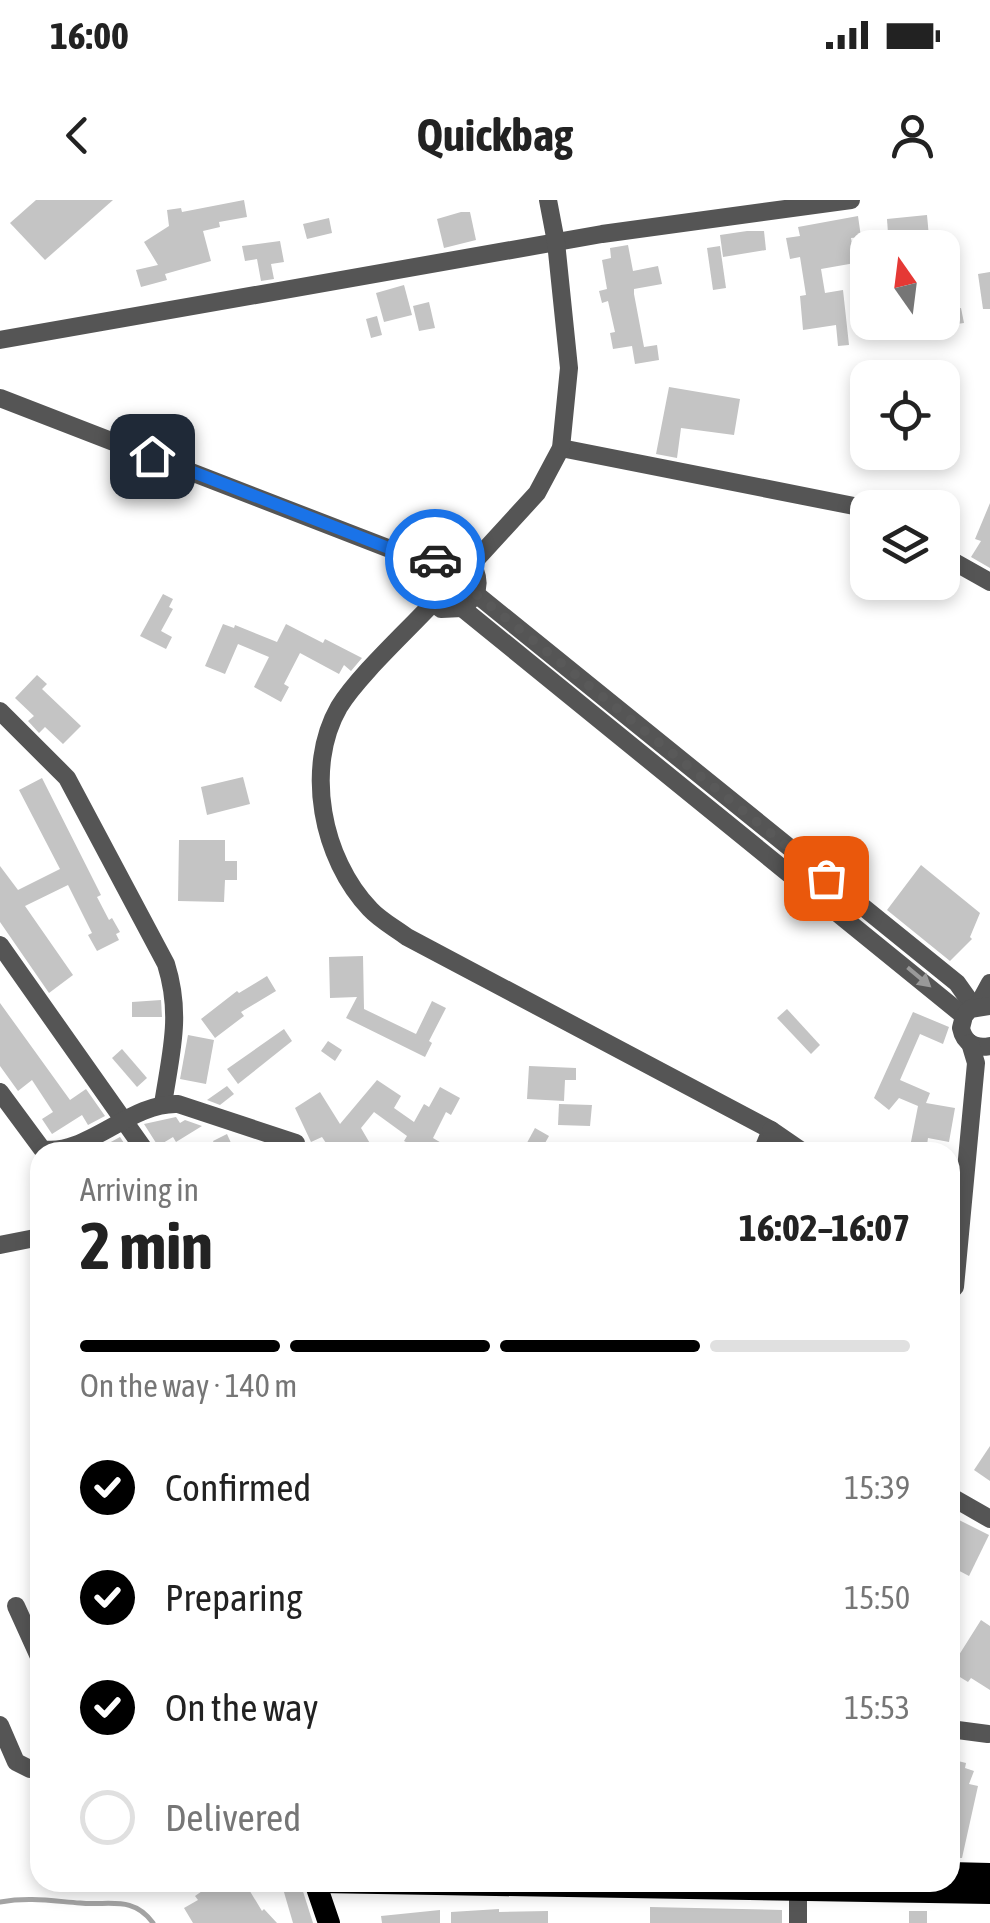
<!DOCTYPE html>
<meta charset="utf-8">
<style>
:root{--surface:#fff;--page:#f6f6f6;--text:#222;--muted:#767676;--line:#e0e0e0;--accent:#000}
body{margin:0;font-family:"Asap Condensed",sans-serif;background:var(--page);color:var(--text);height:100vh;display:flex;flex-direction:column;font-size:38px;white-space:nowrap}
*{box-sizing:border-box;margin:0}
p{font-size:32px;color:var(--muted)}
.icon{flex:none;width:55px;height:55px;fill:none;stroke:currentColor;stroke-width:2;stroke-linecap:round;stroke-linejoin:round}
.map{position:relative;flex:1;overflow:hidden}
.drawer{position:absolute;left:30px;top:942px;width:930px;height:750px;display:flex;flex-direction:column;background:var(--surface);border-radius:30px;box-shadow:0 5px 15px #0003}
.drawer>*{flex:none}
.needle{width:65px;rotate:346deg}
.buttons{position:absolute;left:850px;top:30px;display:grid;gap:20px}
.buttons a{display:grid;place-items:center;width:110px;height:110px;border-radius:20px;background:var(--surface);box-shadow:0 5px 15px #0003;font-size:50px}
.pin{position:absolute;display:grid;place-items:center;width:85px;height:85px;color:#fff;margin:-42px;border-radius:20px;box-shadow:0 5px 15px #0006}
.courier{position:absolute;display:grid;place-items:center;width:100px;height:100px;margin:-50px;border:8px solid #1a73e8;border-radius:50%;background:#fff;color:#222;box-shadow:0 2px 12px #0007}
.head em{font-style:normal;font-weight:700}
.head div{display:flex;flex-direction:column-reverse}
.head{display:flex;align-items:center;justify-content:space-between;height:170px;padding:0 50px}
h1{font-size:65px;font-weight:700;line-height:75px}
.bar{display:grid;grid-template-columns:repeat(4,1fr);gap:15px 10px;align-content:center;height:120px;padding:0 50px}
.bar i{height:12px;border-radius:8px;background:var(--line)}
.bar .selected{background:var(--accent)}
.bar p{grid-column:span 4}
ol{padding:0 50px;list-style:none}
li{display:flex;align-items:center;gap:30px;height:110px}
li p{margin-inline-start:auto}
li .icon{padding:10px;border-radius:50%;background:var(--accent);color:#fff;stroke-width:4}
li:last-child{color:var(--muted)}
li i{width:55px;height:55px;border:5px solid var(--line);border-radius:50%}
.status{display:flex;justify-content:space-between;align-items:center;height:70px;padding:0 50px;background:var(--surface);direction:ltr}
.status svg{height:28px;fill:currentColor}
header{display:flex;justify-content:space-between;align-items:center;height:130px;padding:0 50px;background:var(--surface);font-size:45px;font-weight:700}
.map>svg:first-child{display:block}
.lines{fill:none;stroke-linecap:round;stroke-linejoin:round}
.stream{stroke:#a3a3a3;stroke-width:5}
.building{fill:#c4c4c4}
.minor{stroke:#555;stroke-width:18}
.major{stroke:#000;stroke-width:22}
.oneway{fill:#999}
.done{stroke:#595959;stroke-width:10;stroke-dasharray:0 18}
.route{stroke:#1a73e8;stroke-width:12}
</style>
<div class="status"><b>16:00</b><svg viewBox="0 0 49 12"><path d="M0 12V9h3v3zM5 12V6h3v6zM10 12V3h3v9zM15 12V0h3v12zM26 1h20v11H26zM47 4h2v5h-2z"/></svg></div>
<header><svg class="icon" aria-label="back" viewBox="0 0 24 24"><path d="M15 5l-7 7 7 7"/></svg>Quickbag<svg class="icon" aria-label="person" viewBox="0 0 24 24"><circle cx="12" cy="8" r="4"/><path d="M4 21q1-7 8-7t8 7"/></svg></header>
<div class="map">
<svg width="990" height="1723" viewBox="0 0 990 1723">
<rect width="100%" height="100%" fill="#fff"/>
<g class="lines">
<path class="stream" d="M0 1702C29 1697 52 1701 80 1703 109 1706 133 1695 153 1723"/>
</g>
<g class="building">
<path d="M36 0H113L45 60 10 23Z"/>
<path d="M244 0 247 17 219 22 220 27 203 31 211 61 165 74 167 80 141 87 136 70 158 65 144 42 169 26 167 10 181 8 182 12Z"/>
<path d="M461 12H470L476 40 444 48 437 19Z"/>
<path d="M927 15 930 48H889L887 19Z"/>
<path d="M858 16 861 37 851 38 855 63 821 69 825 93 843 90 849 145 838 146 836 125 803 130 800 96 806 95 800 57 790 59 786 38 800 36 798 27Z"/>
<path d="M329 18 332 33 307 39 303 24Z"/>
<path d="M747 31H764L766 50 723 57 720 35Z"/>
<path d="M280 41 284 62 271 64 274 79 261 81 257 59 245 61 242 46Z"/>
<path d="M628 45 633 71 658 66 662 84 634 89V94L644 147 657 145 659 160 635 164 632 146 613 149 610 133 615 132 608 101 602 103 599 91 607 89 602 60 611 58 610 48Z"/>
<path d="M720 46 726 88 713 90 707 48Z"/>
<path d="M990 72V109H983L978 74Z"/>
<path d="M404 85 412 115 384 122 376 93Z"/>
<path d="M429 102 435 128 419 131 413 106Z"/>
<path d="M961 108 964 123 950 125 948 109Z"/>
<path d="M377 116 382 135 371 138 366 119Z"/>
<path d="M669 187 740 199 734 235 681 228 677 258 656 254Z"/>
<path d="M990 303V368L971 357 981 341 975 339Z"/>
<path d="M163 394 173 399 169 407 173 409 161 431 172 437 166 449 140 436Z"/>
<path d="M223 424 234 428 235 425 277 442 286 424 323 443 325 439 362 458 351 471 344 465 339 474 300 453 284 484 289 487 281 502 254 487 269 457 238 444 225 474 205 466Z"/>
<path d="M37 475 47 484 42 489 81 526 63 544 45 527 39 533 28 521 34 516 15 498Z"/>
<path d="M243 577 250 604 207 615 201 587Z"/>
<path d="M42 578 101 695 97 697 109 720 112 718 120 732 116 734 119 740 97 751 88 735 92 733 68 685 25 706 73 775 49 793 0 722V666L18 690 60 669 19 590Z"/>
<path d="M179 640H225V661H237V680H225L224 702 178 701Z"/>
<path d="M921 665 980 713 970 737 972 739 950 761 887 710Z"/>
<path d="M363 756 364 809 416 834 432 801 446 808 429 841 432 843 425 857 346 818 357 797 330 798 329 757Z"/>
<path d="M267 776 276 791 241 812 244 816 215 838 201 819 237 791 239 793Z"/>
<path d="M161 800 162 817H132V802Z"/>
<path d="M0 803 70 900 86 889 105 916 88 925 82 915 52 934 42 919 53 912 32 880 18 891 0 866Z"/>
<path d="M787 809 820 845 811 854 777 818Z"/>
<path d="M913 812 949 827 943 844 920 834 900 880 930 893 926 903 955 908 949 942 928 938 926 952H909L918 906 899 898 889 910 874 898Z"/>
<path d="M284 829 292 841 238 884 227 869Z"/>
<path d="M188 835 214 840 206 884 180 879Z"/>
<path d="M328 841 342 850 335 861 321 851Z"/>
<path d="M122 849 147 878 137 887 112 858Z"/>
<path d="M529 866 576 868V880H565L564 901 527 899Z"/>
<path d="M377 880 401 896 394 908 414 922 424 904 429 907 440 887 460 898 451 915 446 912 433 938 443 944 438 952H415L417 948 404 941 407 936 374 912 361 928 375 952H332L322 937 311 942 295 908 320 892 340 924Z"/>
<path d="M227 886 234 894 220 905 207 900Z"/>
<path d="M559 904 592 905 590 926 558 925Z"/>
<path d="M176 917 180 923 185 920 202 926 176 942 173 937 158 946 144 924Z"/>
<path d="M535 928 549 936 540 952H522Z"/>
<path d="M227 934 235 952H218L213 941Z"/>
<path d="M120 937 130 952H89L98 949Z"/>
<path d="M990 1246V1281L974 1270Z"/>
<path d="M955 1318 989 1335 969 1376 950 1366V1327Z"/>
<path d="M981 1420 990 1426V1490L971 1478 968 1482 955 1474 958 1470 952 1466Z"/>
<path d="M950 1559 966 1563 965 1568 974 1571 969 1584 978 1586 962 1658H951Z"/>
<path d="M215 1682H236L242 1692 248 1688 262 1711 264 1709 277 1723H193L184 1708 198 1700 195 1696Z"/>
<path d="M281 1682H300L313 1723H293Z"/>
<path d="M650 1707 782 1710V1723H650Z"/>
<path d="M499 1709V1712L548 1711V1723H451V1712Z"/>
<path d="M440 1710V1723H382L381 1716Z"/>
<rect x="909" y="1711" width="18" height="12"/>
</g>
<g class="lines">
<g class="minor">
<path d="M0 140 602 34 851 0"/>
<path d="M0 198 403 354 435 359"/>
<path d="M561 248 859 307 868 312"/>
<path d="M403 354 423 376 426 396 441 409 462 408C478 396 482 382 472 364L454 354 435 359 423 376"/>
<path d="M942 355 990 382"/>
<path d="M472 364 537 293 561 248 569 168 556 42 548 0"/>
<path d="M476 394 957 783 974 807"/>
<path d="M432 404C406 432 358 476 339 507 304 568 322 659 370 709 380 720 395 728 407 737L771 930 762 952"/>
<path d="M462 408 964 816"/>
<path d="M0 511 67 578 166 764C182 815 171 852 163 904"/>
<path d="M0 745 146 952"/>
<path d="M978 805 990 783"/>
<path d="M990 806 970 809 964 816 961 828C964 843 975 849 990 846"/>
<path d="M0 892 42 949C86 957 130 902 178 904L296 943"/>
<path d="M771 930 803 952"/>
<path d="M0 1045 40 1037"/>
<path d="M950 1091 955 1087 976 863 970 843"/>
<path d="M950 1296 990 1319"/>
<path d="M16 1406 40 1459"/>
<path d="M0 1525 16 1562 30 1569 40 1567"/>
<path d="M950 1529 988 1534"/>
<path d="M798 1723V1682"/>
</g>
<g class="major">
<path d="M950 1673 990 1674"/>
<path d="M315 1682 329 1723"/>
<path d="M319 1682 990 1693"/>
</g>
</g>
<defs><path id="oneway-solid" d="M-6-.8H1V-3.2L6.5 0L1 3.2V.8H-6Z" transform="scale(2.5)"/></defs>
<use class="oneway" href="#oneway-solid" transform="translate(919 777) rotate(40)"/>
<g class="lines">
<path class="done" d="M435 359C453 351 467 356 477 373L476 394 826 678"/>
<path class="route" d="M152 256 404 354 435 359"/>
</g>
</svg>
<div class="buttons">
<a><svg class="needle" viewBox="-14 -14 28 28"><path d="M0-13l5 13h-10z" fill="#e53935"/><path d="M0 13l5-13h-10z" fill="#767676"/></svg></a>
<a><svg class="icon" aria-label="locate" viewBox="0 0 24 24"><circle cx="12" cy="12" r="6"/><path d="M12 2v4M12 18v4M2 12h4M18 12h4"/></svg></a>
<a><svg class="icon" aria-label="layers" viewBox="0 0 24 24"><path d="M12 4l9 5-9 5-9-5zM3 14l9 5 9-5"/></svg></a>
</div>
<div class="pin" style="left:826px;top:678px;background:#ea580c"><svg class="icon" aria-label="bag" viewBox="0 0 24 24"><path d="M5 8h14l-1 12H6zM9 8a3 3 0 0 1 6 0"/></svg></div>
<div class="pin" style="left:152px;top:256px;background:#1f2937"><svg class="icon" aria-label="home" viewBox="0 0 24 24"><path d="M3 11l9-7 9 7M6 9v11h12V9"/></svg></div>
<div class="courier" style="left:435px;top:359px"><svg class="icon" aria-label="car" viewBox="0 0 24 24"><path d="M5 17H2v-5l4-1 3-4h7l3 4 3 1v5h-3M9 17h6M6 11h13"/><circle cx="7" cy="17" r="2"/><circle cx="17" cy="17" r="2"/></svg></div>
<section class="drawer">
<div class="head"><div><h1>2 min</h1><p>Arriving in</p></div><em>16:02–16:07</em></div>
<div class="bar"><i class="selected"></i><i class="selected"></i><i class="selected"></i><i></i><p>On the way · 140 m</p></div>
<ol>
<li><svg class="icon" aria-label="check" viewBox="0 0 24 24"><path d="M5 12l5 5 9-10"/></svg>Confirmed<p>15:39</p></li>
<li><svg class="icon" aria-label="check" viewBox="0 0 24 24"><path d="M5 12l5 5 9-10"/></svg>Preparing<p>15:50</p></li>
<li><svg class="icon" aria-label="check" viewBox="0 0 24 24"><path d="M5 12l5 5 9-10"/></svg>On the way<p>15:53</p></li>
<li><i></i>Delivered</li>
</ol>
</section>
</div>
